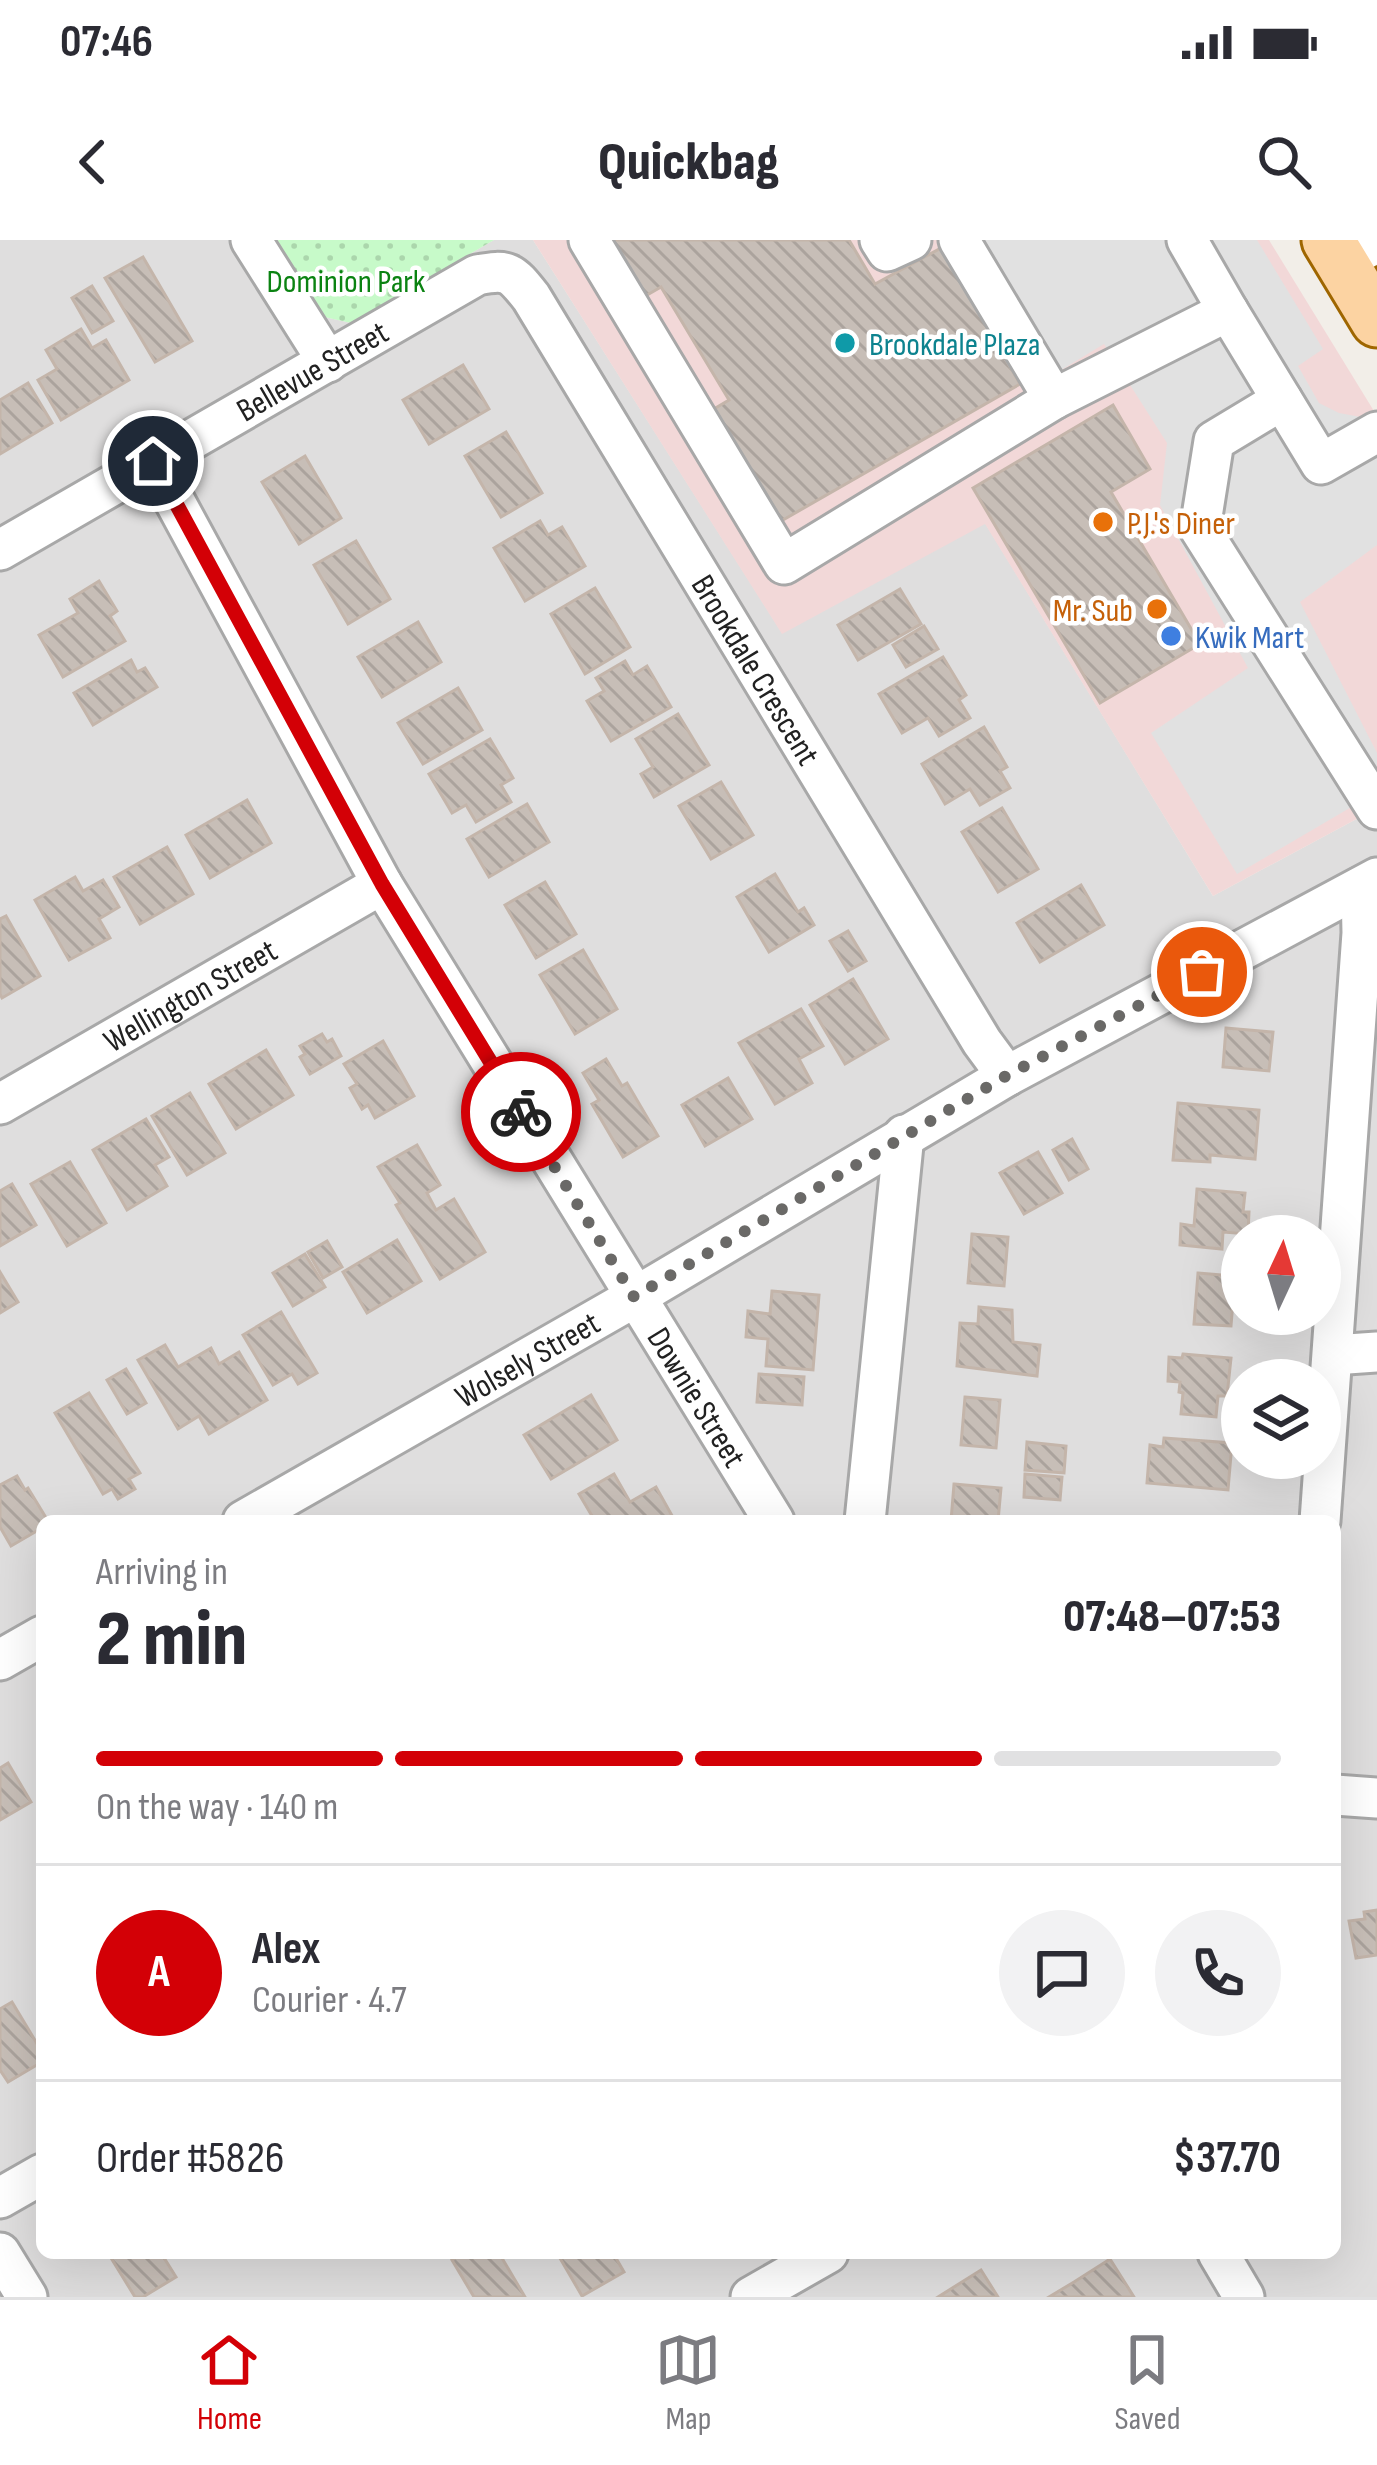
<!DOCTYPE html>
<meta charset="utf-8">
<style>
:root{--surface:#fff;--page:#f2f2f3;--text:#2b2b33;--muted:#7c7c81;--line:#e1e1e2;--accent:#d30006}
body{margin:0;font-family:"Sofia Sans Condensed",sans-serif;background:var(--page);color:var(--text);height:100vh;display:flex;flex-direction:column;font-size:45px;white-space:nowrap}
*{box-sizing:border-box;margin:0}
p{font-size:39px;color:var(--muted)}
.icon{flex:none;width:66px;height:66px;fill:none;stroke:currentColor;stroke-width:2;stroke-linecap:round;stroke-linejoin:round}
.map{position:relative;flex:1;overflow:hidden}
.panel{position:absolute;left:36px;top:1275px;width:1305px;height:744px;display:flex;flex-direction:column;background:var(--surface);border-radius:18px;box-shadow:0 12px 48px #0002}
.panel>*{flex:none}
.needle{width:78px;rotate:4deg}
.buttons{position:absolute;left:1221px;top:975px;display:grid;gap:24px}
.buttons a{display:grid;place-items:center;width:120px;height:120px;border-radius:50%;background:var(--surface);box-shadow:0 12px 48px #0002;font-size:60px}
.pin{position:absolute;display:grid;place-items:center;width:102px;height:102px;color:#fff;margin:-51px;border:6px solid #fff;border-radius:50%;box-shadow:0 3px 12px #0007}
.courier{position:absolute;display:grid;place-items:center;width:120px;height:120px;margin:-60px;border:9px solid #d30006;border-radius:50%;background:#fff;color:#222;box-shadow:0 3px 15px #0007}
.overview em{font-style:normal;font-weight:800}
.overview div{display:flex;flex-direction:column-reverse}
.overview{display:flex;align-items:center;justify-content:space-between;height:204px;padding:0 60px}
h1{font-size:78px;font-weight:800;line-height:90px}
.bar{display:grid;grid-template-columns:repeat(4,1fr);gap:18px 12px;align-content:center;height:144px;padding:0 60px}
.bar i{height:15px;border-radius:9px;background:var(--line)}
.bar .active{background:var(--accent)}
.bar p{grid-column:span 4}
.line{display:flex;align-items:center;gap:30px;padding:0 60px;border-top:3px solid var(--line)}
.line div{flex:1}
.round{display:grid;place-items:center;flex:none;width:126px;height:126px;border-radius:63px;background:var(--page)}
.status{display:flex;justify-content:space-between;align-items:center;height:84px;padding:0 60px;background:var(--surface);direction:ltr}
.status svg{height:33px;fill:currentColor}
header{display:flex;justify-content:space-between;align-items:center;height:156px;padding:0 60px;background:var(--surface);font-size:54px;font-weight:800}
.tabs{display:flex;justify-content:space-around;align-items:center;height:168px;border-top:3px solid var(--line);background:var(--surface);font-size:33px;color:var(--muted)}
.tabs a{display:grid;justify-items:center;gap:6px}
.tabs .active{color:var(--accent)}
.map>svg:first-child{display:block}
.residential{fill:#dfdede;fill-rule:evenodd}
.commercial{fill:#f2d8d8}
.park{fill:url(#park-dots)}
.parking{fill:#e1e1e1}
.building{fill:url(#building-back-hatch);stroke:#c4b5aa;stroke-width:3}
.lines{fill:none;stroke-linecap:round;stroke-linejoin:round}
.minor-casing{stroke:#a8a8a8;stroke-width:45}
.major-casing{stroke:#9f6600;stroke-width:57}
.minor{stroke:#fff;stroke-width:39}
.major{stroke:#fcd3a2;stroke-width:51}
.done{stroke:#6a6967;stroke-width:12;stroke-dasharray:0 21.6}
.route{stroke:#d30006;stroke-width:15}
.culture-dot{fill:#0f9aa8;stroke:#fff;stroke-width:4.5}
.food-dot{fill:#e8710a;stroke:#fff;stroke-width:4.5}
.shop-dot{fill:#3f7fe0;stroke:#fff;stroke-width:4.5}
.labels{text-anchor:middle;stroke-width:9;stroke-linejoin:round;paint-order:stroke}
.park-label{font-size:33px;fill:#0b8312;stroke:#fff}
.culture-label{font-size:33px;fill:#0d838f;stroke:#fff;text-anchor:start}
.street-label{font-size:33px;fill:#212121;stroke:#fff}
.food-label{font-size:33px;fill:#c56008;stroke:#fff;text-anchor:start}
.shop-label{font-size:33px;fill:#366cbe;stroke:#fff;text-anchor:start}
</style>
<div class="status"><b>07:46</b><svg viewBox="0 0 49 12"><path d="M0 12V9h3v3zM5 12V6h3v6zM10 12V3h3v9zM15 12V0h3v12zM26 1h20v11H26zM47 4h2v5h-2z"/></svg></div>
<header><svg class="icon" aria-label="back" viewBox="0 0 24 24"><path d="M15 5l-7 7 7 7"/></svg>Quickbag<svg class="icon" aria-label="search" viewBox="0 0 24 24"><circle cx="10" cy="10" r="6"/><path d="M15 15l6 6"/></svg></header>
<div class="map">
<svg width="1377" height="2057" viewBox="0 0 1377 2057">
<defs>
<pattern id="park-dots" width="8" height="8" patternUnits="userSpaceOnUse" patternTransform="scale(3)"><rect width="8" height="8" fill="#c7fac9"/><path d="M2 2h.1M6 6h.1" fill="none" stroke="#abd6ac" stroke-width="1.8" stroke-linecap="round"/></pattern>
<pattern id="building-back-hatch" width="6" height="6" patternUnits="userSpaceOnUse" patternTransform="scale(3)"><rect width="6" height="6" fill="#c7beb7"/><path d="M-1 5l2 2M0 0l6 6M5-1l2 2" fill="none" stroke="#aba39d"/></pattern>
</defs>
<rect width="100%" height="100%" fill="#f2eee8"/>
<path class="residential" d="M0 0H276L320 76 351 83 494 0H533L782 393 985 283 1213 656 1377 568V2057H0ZM1242 996H1320V1074H1242ZM1242 1140H1320V1218H1242ZM42 1281H1335V2013H42Z"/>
<path class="commercial" d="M533 0H1269L1377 176V568L1213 656 985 284 782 394Z"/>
<path class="park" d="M276 0H494L351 83 320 76Z"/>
<path class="parking" d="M958 0H1257L1323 109 1298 126 1319 163 1339 173 1366 178 1377 197V305L1300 362 1377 513V552L1237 634 1151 493 1248 428 1160 265 1167 203 1104 104 1043 141Z"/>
<g class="building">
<path d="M599 0H849L875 44 941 8 1020 144 769 288 702 176 729 160 661 47 635 62Z"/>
<path d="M143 17 192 101 155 122 105 38Z"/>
<path d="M92 46 113 81 92 93 72 58Z"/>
<path d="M81 89 92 108 106 100 129 140 61 180 38 140 57 129 46 110Z"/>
<path d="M463 125 489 169 429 204 403 160Z"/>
<path d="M28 143 52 183 0 214V160Z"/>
<path d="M1113 165 1150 229 1111 252 1200 404 1100 463 973 248Z"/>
<path d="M506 192 542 253 501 277 465 216Z"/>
<path d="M305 216 341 278 299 304 262 242Z"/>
<path d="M540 281 548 295 562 287 585 326 525 361 494 308Z"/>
<path d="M356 301 390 359 348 384 314 325Z"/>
<path d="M99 341 117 371 110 376 125 401 63 437 39 395 78 373 70 359Z"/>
<path d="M595 348 630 407 585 434 551 374Z"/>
<path d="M900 349 921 384 858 420 838 385Z"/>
<path d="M418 382 441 422 382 457 358 417Z"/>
<path d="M924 386 938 409 906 427 893 405Z"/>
<path d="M943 417 966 455 959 460 970 478 939 496 928 478 902 493 879 454Z"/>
<path d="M131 420 137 432 145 428 157 447 93 485 74 453Z"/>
<path d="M625 421 633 435 647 426 671 467 611 501 587 461 604 451 596 438Z"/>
<path d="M458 448 482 490 423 524 398 483Z"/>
<path d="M678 474 709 525 654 557 641 534 653 527 636 499Z"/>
<path d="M984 487 1007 527 1000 531 1010 548 980 565 970 549 945 564 922 524Z"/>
<path d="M490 499 513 538 501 545 511 562 476 582 466 565 452 573 429 534Z"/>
<path d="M721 542 753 595 711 619 679 566Z"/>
<path d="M247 560 271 603 210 638 186 595Z"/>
<path d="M527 564 549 602 489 637 467 599Z"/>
<path d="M1002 568 1038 629 998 652 962 592Z"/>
<path d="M167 607 193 654 140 684 114 637Z"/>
<path d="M775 634 798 672 804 668 814 685 769 712 737 657Z"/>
<path d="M75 637 83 651 103 640 119 667 99 679 110 698 69 720 35 660Z"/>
<path d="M545 642 576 694 536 718 505 665Z"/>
<path d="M1081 645 1104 685 1040 722 1017 683Z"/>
<path d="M6 676 40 736 2 758 0 754V679Z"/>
<path d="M848 691 866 721 848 731 830 701Z"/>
<path d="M583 710 617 769 575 794 540 735Z"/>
<path d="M853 739 888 799 845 824 810 765Z"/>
<path d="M801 769 823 806 799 819 812 843 775 864 739 803Z"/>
<path d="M1226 788 1273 792 1269 831 1223 827Z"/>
<path d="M322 794 327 802 332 799 341 816 310 834 300 817 305 814 300 806Z"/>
<path d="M383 801 414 856 375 878 368 865 362 869 350 848 357 844 344 824Z"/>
<path d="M266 810 293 855 236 889 209 844Z"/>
<path d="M606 819 622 846 627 843 658 896 623 917 592 864 599 860 583 833Z"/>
<path d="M728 838 752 879 705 906 682 865Z"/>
<path d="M190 853 225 913 187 935 152 876Z"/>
<path d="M1178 863 1259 870 1255 919 1210 915V922L1173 920Z"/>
<path d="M146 879 169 917 155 925 167 946 127 970 93 910Z"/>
<path d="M1072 899 1088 929 1069 940 1053 910Z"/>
<path d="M417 905 440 945 427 953 436 970 454 959 485 1012 440 1039 396 965 400 963 378 927Z"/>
<path d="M1038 912 1062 953 1024 974 1000 933Z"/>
<path d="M70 922 106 983 67 1006 31 944Z"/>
<path d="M12 944 36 985 0 1006V951Z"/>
<path d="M1197 949 1245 953 1243 972H1249L1248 994 1223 992 1222 1009 1180 1005 1181 984 1194 986Z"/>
<path d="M972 994 1008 997 1004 1046 968 1043Z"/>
<path d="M397 1000 421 1041 367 1073 343 1032Z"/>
<path d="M327 1001 342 1027 323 1038 308 1012Z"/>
<path d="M305 1014 325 1047 293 1066 273 1033Z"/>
<path d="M0 1032 18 1062 0 1073Z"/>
<path d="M1198 1033 1235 1036 1231 1086 1194 1084Z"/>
<path d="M772 1051 819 1055 813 1130 766 1126 768 1099 746 1097 748 1071 770 1074Z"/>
<path d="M979 1067 1012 1070 1013 1102 1040 1105 1037 1136 957 1126 960 1083 978 1084Z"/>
<path d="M281 1072 317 1133 298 1144 292 1134 273 1145 243 1095Z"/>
<path d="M165 1105 178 1127 211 1108 219 1124 239 1112 267 1160 209 1194 199 1176 178 1189 138 1120Z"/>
<path d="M1183 1114 1231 1118 1227 1156H1218L1216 1177 1181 1174 1183 1153 1179 1152 1180 1142 1168 1141 1169 1117 1182 1118Z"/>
<path d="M126 1129 146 1163 127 1174 107 1140Z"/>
<path d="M759 1134 804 1137 802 1165 757 1162Z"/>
<path d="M89 1153 140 1233 129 1239 135 1249 118 1259 112 1249 103 1254 55 1173Z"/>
<path d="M591 1155 617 1200 551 1239 524 1195Z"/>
<path d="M965 1157 1000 1160 996 1208 961 1205Z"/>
<path d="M1164 1198 1232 1203 1228 1250 1147 1243 1150 1205 1163 1207Z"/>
<path d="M1027 1202 1066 1206 1064 1233 1025 1230Z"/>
<path d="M614 1234 630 1262 656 1247 675 1281H595L579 1254Z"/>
<path d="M1025 1234 1062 1237 1060 1260 1024 1257Z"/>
<path d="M17 1236 25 1250 28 1248 48 1281H42V1288L11 1306 0 1287V1245Z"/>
<path d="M954 1244 1001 1248 998 1281H951Z"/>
<path d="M8 1523 31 1562 0 1580V1528Z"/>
<path d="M1377 1670V1715L1356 1718 1349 1681 1365 1679 1364 1672Z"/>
<path d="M12 1762 42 1812V1822L8 1842 0 1830V1769Z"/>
<path d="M108 2013H161L176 2037 143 2057H135Z"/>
<path d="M464 2013H499L525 2057H474L452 2020Z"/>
<path d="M557 2013H613L624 2032 582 2056Z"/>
<path d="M1110 2019 1134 2057H1049L1074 2042Z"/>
<path d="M981 2030 998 2057H938Z"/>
</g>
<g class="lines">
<defs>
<g id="minor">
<path d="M251 0 328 122"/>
<path d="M589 0 784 324 1054 159"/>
<path d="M880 0 887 11 911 0"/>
<path d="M959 0 1054 159 1228 71 1321 224 1377 192"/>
<path d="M1187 0 1228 71"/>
<path d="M1342 23 1377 2"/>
<path d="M1282 160 1214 201 1200 289 1377 569"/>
<path id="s1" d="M153 221 382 644 774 1281"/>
<path id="s2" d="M0 310 477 35C509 29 511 32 531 57L982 802 1007 836"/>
<path id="s3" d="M0 864 382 644"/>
<path d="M1333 1115 1377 1112"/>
<path id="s4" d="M243 1281 635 1057 1007 836 1377 638"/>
<path d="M865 1281 904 895"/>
<path d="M1320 1281 1362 693 1361 647"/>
<path d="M0 1420 42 1396"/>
<path d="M1335 1555 1377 1558"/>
<path d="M0 1958 42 1934"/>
<path d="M0 2013 27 2057"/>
<path d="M1218 2013 1244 2057"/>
<path d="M751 2057 828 2013"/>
</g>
<path id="major" d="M1328 0 1377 81"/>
</defs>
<use href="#minor" class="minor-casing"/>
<use href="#major" class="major-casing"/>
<use href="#minor" class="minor"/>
<use href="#major" class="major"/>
</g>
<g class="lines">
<path class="done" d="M521 872 634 1057 1006 836 1202 732"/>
<path class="route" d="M153 221 382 644 521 872"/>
</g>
<circle class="culture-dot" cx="845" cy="103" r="12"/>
<g class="food-dot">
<circle cx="1103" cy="282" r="12"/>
<circle cx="1157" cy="369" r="12"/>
</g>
<circle class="shop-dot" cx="1171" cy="396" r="12"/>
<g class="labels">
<g class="park-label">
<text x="346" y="52">Dominion Park</text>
</g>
<g class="culture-label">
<text x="869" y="115">Brookdale Plaza</text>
</g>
<g class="street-label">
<text dy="12" stroke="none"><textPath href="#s2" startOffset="360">Bellevue Street</textPath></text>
<text dy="12" stroke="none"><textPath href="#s2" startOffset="1050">Brookdale Crescent</textPath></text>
<text dy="12" stroke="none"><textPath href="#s3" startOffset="219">Wellington Street</textPath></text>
<text dy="12" stroke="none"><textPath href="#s4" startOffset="327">Wolsely Street</textPath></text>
<text dy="12" stroke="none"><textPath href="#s1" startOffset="1083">Downie Street</textPath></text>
</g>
<g class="food-label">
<text x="1127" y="294">P.J.'s Diner</text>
<text x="1133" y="381" text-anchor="end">Mr. Sub</text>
</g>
<g class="shop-label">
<text x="1195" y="408">Kwik Mart</text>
</g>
</g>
</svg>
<div class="buttons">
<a><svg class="needle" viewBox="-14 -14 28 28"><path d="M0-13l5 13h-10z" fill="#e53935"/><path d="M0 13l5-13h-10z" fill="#7c7c81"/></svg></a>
<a><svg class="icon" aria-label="layers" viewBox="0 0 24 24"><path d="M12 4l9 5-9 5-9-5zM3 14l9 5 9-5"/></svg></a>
</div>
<div class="pin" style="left:1202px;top:732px;background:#ea580c"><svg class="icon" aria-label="bag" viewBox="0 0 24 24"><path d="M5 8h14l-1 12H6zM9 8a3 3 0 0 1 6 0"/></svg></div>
<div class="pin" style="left:153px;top:221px;background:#1f2937"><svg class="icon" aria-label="home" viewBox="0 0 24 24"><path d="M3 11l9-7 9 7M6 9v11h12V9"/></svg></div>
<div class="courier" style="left:521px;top:872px"><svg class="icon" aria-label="bike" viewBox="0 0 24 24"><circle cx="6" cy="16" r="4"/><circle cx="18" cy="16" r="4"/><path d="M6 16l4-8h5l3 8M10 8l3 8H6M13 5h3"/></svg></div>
<section class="panel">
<div class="overview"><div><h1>2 min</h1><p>Arriving in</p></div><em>07:48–07:53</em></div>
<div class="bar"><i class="active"></i><i class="active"></i><i class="active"></i><i></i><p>On the way · 140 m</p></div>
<div class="line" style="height:216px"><b class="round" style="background:var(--accent);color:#fff">A</b><div><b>Alex</b><p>Courier · 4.7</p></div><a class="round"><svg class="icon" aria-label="chat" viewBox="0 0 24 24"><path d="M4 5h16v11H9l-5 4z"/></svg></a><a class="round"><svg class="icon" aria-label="phone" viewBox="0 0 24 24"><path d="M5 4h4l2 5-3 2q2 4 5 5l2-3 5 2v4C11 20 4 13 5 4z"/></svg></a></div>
<div class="line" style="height:156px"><div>Order #5826</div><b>$37.70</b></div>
</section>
</div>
<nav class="tabs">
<a class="active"><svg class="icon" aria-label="home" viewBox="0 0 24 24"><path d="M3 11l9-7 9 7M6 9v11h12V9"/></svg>Home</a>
<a><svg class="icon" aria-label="map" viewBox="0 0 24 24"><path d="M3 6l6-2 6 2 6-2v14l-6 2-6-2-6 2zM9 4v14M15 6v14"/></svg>Map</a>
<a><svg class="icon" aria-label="saved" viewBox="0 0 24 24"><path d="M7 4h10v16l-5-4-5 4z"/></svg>Saved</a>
</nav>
